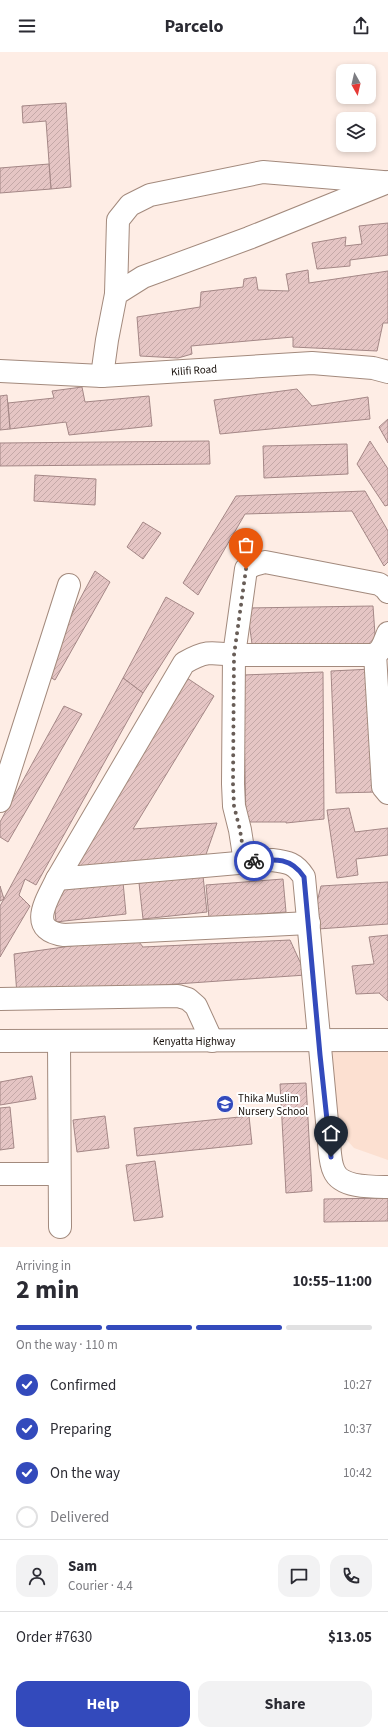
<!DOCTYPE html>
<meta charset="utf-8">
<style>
:root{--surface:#fff;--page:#f2f2f3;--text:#2b2b33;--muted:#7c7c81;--line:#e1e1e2;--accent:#334abc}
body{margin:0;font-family:"Source Sans 3",sans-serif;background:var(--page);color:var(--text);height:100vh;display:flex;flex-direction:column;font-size:15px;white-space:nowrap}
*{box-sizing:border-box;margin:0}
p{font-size:13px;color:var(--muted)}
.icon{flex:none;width:22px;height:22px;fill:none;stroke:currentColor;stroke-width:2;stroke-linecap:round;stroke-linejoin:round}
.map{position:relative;height:1195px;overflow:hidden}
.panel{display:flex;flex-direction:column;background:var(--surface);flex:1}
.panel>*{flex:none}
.needle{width:26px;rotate:172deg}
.buttons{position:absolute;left:336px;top:12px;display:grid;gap:8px}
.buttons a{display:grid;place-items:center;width:40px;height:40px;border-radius:8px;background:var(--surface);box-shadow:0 2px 6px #0003;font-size:20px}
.pin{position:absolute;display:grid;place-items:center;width:34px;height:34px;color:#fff;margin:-41px -17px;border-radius:50% 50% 50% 0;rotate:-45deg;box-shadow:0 0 4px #0007}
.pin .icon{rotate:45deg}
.courier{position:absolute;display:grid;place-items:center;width:40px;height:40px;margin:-20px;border:3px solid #334abc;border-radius:50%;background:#fff;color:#222;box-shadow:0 1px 5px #0007}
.headline em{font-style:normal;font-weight:700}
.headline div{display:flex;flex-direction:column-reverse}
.headline{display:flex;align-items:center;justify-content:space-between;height:68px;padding:0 16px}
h1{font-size:26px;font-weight:700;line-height:30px}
.bar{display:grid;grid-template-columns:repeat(4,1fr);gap:6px 4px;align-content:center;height:48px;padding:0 16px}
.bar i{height:5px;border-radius:3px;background:var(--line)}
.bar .on{background:var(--accent)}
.bar p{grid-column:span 4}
.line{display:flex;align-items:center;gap:10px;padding:0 16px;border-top:1px solid var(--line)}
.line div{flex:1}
.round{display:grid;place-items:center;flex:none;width:42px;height:42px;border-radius:12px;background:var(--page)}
ol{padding:0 16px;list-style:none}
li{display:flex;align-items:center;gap:12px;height:44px}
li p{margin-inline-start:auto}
li .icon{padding:4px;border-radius:50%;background:var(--accent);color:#fff;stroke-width:4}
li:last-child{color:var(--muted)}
li i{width:22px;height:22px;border:2px solid var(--line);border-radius:50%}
.cta{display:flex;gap:8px;margin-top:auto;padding:8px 16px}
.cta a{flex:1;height:46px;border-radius:12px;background:var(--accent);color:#fff;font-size:16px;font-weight:700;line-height:46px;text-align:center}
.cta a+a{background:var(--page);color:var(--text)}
header{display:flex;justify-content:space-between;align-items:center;height:52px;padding:0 16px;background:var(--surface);font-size:18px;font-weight:700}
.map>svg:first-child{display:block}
.built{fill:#fce0d1}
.building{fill:url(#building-hatch);stroke:#a48786}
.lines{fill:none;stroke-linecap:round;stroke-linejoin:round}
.minor-casing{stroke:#a38a7d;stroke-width:24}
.minor{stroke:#fff;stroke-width:22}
.done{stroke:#685d57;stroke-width:4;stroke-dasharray:0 7.2}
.route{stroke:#334abc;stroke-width:5}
.labels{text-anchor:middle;stroke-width:4;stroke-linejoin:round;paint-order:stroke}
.street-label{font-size:11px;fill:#170f0a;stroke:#fff}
.poi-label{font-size:11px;fill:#170f0a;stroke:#fff;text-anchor:start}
</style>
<header><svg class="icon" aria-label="menu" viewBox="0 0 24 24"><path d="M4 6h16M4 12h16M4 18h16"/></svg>Parcelo<svg class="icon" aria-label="share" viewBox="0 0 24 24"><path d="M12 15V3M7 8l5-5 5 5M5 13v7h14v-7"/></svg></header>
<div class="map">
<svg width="388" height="1195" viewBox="0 0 388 1195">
<defs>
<pattern id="building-hatch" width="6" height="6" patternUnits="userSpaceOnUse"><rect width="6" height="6" fill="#e5c5c4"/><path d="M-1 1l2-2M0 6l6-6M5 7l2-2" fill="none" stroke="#c4a8a7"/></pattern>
</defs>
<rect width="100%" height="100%" fill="#feede5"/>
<path class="built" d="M331 998 388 999V1108L354 1096 340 1080 333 1064Z"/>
<g class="building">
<path d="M66 51 71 135 51 137 46 69 23 71 22 54Z"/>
<path d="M49 112 51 137 0 141V116Z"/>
<path d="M388 171V203L350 208V214L317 217 312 191 346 185 345 194 362 192 359 174Z"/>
<path d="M308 218 309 231 388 219V271H383L377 299 293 295V285L191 294 192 302 178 306 140 304 137 265 200 255 201 240 243 235 244 227 256 225 258 238 289 239 286 222Z"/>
<path d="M82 335 85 350 149 344 152 374 69 383 66 370 10 377 8 351 54 346 52 339Z"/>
<path d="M297 337 312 354 368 345 370 367 220 382 214 348Z"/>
<path d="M7 343 10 377 0 378V344Z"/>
<path d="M388 367V391L379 375Z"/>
<path d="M209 389 210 412 0 414V391Z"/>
<path d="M370 389 388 417V453L385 454 357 412Z"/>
<path d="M347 392 348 422 264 426 263 394Z"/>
<path d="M35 423 96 427 95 453 34 449Z"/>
<path d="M365 439 388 479V510L384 514 352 459 245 462 198 543 183 531 236 444Z"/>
<path d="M143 470 161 481 143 507 127 495Z"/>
<path d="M95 519 110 530 55 628 41 620Z"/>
<path d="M166 545 194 561 143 641 123 626Z"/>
<path d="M373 554 376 597 253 599 247 556Z"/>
<path d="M372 617 377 740 336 741 331 619Z"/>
<path d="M323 620 324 767 286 771V770H246L243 623Z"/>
<path d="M184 624 214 644 133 777 217 771 203 811 63 825Z"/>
<path d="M123 626 143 641 36 833 25 827 19 843 30 854 0 905V854Z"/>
<path d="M64 654 82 662 8 790 0 785V770Z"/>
<path d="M349 756 355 780 388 776V803L356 807 358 823 337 826 327 758Z"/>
<path d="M203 824 207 860 143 867 139 831Z"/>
<path d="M283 827 286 860 209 866 206 833Z"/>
<path d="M123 830 126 862 56 870 53 837Z"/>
<path d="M388 830V872L318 877 313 866 321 834Z"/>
<path d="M0 834 4 847 0 849Z"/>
<path d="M388 883V949L379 941 356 942 352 914 374 912 369 885Z"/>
<path d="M135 885 143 895 290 888 306 923 17 943 14 902Z"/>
<path d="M32 1024 36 1047 0 1053V1030Z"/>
<path d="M306 1031 312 1139 286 1141 280 1032Z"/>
<path d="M10 1055 14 1096 0 1098V1056Z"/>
<path d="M105 1064 109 1096 77 1100 73 1068Z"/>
<path d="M249 1064 252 1092 137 1104 134 1076Z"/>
<path d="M155 1109 163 1165 134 1169 126 1113Z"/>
<path d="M388 1146V1169L324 1170V1147Z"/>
</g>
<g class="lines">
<defs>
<g id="minor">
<path d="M116 242 118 168 130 153 150 143 263 120 383 130"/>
<path d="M0 319 102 324 312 311 373 316 388 320"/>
<path d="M102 324 107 288 116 242 143 225 249 186 388 130"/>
<path d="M388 581C384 590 382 601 372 603H234C210 600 205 599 184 611L57 827 272 808C288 810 295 811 304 825L329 1091C330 1100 330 1111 334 1119 341 1136 373 1135 388 1135"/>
<path d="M375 602 383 735 388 741"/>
<path d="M0 749 69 533"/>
<path d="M245 810 240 778 234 754 233 732 234 603 246 517 254 513 265 510 379 532 385 536 388 540"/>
<path d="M57 827C47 848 26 878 64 883L309 871"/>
<path d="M0 947 178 944 188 947 196 954 212 989"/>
<path d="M0 989 388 988"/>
<path d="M59 989 60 1175"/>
<path d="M0 1122H59"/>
</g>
</defs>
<use href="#minor" class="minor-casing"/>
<use href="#minor" class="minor"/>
</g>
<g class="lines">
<path class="done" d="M246 517 234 603 233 732 234 754 240 778 245 810 254 809"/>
<path class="route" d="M254 809C275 807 291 805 304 825L320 1003 331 1105"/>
</g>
<defs>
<symbol id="school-disc" viewBox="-11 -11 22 22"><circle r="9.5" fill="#334abc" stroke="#fff"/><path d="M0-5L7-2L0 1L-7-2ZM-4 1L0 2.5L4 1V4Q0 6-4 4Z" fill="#fff"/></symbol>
</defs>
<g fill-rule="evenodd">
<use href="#school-disc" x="215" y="1042" width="20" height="20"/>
</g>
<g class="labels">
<g class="street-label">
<text transform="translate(194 318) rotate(-4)" y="4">Kilifi Road</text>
<text x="194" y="993">Kenyatta Highway</text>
</g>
<g class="poi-label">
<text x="238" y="1050">Thika Muslim<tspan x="238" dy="13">Nursery School</tspan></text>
</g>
</g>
</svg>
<div class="buttons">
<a><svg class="needle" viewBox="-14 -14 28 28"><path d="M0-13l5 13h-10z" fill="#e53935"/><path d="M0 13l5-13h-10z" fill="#7c7c81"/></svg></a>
<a><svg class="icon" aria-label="layers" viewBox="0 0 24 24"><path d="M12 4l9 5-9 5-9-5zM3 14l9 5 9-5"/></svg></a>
</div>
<div class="pin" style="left:246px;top:517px;background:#ea580c"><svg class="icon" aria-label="bag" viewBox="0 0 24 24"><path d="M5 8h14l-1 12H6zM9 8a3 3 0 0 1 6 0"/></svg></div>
<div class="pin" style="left:331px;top:1105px;background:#1f2937"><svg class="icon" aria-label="home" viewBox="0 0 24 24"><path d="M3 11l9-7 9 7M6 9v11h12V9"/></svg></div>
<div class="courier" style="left:254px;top:809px"><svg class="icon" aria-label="bike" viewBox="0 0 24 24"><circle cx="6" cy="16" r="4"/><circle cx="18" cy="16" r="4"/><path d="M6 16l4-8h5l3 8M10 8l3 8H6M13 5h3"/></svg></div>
</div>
<section class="panel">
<div class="headline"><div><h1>2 min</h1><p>Arriving in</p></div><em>10:55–11:00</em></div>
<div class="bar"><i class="on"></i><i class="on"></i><i class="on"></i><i></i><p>On the way · 110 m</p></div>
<ol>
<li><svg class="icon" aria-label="check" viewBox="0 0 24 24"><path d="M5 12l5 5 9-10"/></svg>Confirmed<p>10:27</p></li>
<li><svg class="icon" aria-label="check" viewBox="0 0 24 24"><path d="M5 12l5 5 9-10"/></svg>Preparing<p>10:37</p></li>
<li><svg class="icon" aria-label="check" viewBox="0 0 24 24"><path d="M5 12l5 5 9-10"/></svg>On the way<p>10:42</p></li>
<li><i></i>Delivered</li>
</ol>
<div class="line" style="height:72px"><a class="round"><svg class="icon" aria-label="person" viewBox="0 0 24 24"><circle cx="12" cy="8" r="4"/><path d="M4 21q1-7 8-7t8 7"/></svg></a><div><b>Sam</b><p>Courier · 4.4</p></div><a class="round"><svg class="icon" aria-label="chat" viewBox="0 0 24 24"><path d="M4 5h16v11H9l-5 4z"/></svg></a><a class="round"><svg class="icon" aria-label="phone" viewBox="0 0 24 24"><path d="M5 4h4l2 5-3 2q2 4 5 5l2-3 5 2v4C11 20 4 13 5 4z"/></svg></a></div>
<div class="line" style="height:52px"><div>Order #7630</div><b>$13.05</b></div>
<div class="cta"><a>Help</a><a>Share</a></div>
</section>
